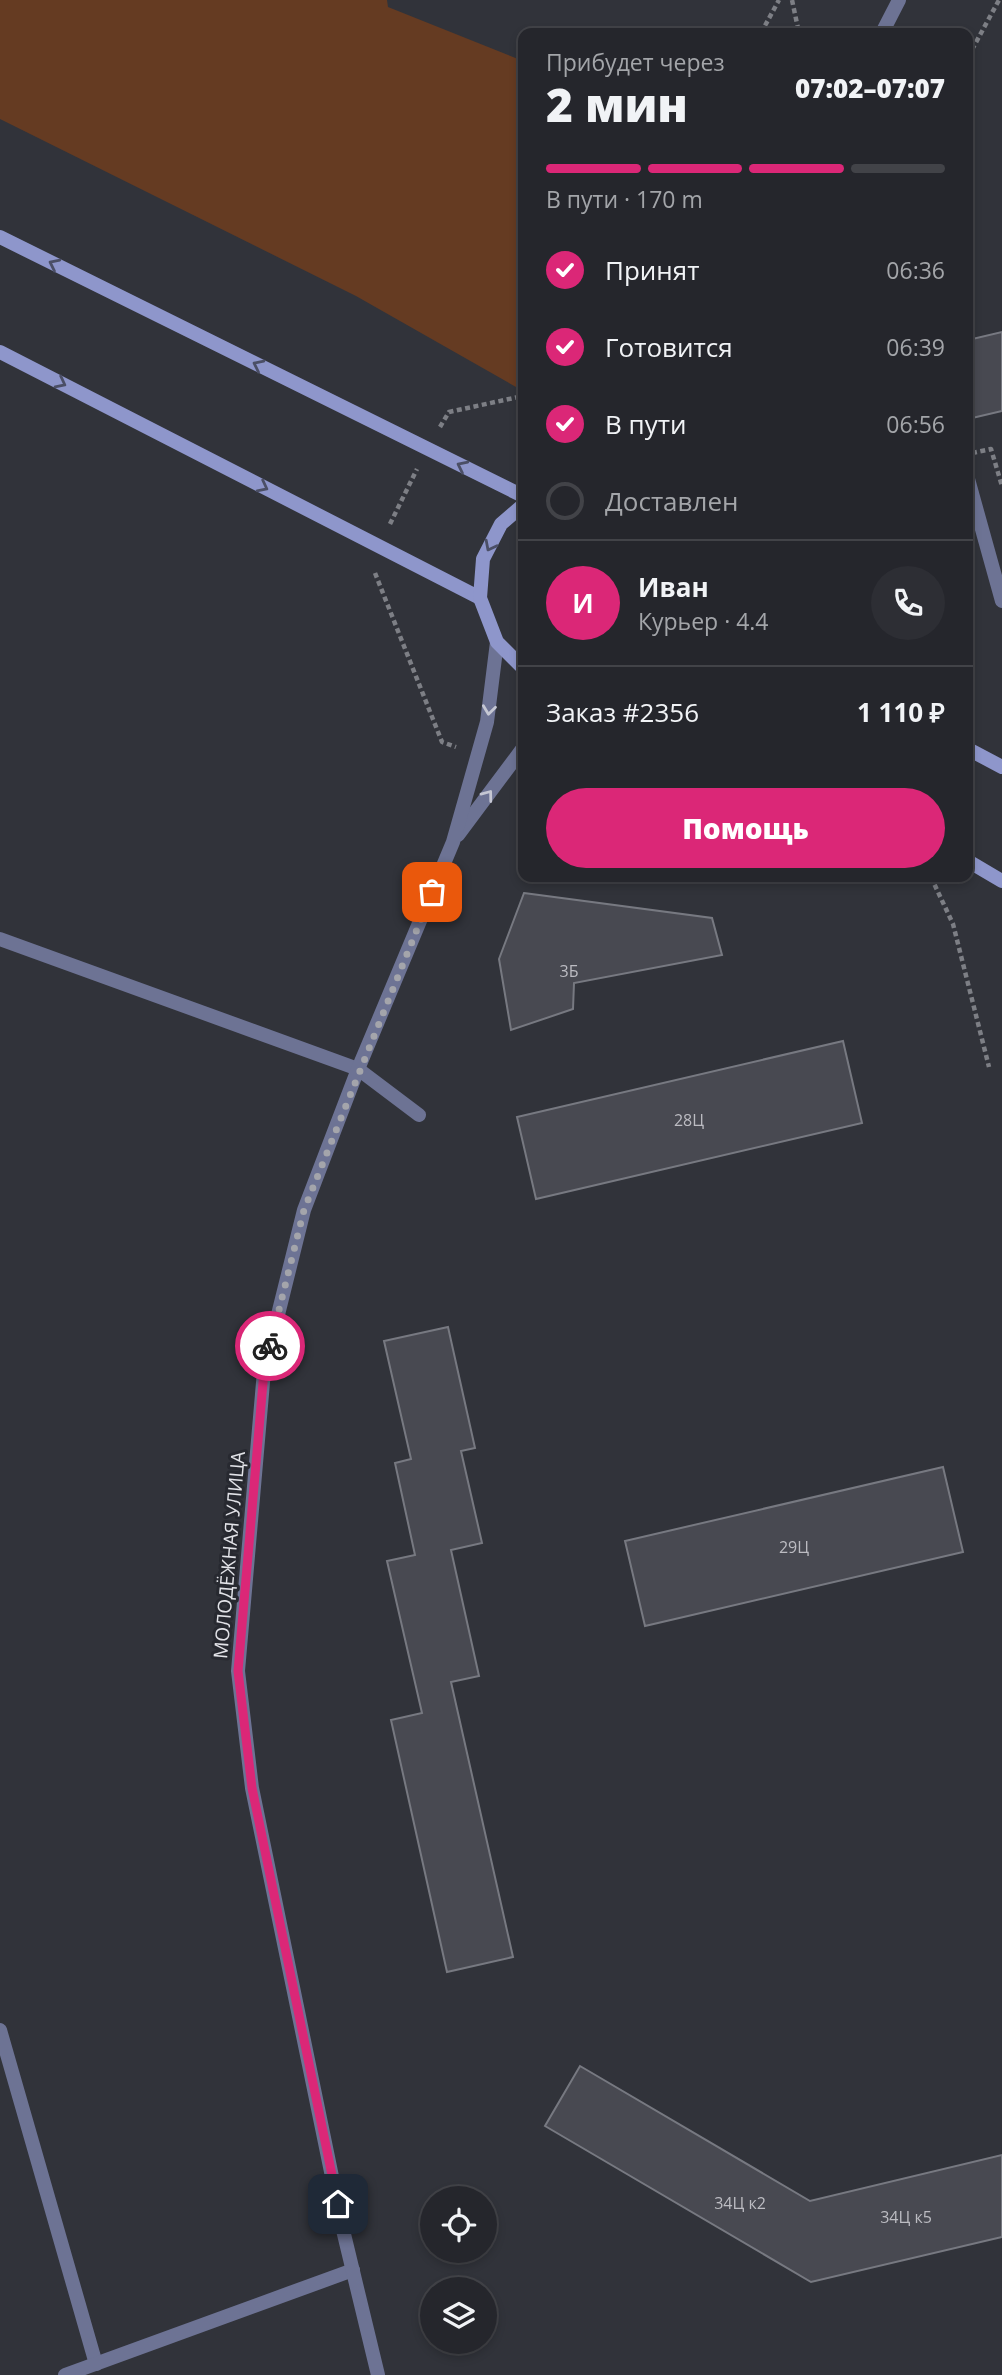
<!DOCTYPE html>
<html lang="ru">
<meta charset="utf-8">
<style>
:root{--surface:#25262c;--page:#2d2e34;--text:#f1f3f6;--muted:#a3a5a9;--line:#424348;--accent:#db2777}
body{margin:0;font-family:"Open Sans",sans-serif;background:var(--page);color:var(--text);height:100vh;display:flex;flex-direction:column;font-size:26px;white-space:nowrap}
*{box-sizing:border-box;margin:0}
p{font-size:23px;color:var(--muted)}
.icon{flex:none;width:38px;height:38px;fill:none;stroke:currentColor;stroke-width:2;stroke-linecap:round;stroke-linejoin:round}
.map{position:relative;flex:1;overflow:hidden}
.details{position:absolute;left:518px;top:28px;width:455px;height:854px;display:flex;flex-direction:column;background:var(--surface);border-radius:14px;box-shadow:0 4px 10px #0003,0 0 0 2px var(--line)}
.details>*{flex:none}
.controls{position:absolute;left:420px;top:2186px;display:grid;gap:14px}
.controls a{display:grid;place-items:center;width:77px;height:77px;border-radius:50%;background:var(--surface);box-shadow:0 4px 10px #0003,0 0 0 2px var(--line);font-size:35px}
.pin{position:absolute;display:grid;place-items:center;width:60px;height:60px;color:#fff;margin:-30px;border-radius:14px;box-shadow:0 4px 10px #0006}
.courier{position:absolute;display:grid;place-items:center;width:70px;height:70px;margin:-35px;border:5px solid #db2777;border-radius:50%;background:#fff;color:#222;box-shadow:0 2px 9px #0007}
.summary em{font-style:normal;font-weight:800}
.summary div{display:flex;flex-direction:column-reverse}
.summary{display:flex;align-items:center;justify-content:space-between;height:119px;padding:0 28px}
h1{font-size:46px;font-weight:800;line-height:52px}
.bar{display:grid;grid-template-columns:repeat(4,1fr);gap:10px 7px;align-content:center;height:84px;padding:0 28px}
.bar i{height:9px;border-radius:5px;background:var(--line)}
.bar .selected{background:var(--accent)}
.bar p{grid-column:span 4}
.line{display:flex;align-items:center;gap:18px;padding:0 28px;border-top:2px solid var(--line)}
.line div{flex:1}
.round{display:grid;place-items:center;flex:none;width:74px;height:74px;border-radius:37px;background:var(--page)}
ol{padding:0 28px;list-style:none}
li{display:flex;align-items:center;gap:21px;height:77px}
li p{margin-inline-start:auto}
li .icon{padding:7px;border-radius:50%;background:var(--accent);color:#fff;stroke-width:4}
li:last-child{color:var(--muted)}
li i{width:38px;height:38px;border:4px solid var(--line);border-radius:50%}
.cta{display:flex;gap:14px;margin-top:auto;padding:14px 28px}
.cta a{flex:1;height:80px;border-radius:42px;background:var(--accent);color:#fff;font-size:28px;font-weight:800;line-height:80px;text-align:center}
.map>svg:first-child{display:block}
.green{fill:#653b22}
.building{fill:#484951;stroke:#777981;stroke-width:2}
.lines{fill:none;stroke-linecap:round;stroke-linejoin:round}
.path{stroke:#7d7f85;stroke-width:4.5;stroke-dasharray:5 3.5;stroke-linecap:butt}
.service{stroke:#6d7394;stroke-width:14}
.tertiary{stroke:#6d7394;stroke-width:14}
.secondary{stroke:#8e96cb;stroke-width:14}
.oneway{stroke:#4b4f66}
.oneway2{stroke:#c5c7d3}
.done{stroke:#a4a5ab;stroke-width:7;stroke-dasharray:0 12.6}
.route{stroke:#db2777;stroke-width:9}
.labels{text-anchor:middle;stroke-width:6;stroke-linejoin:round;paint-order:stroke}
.number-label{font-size:16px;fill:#bcbcc2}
.street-label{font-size:19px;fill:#e2e3e8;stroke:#272930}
</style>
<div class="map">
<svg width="1002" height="2375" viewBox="0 0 1002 2375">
<rect width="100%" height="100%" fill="#31333a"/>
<path class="green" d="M0 0H387L388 7 523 61V391L356 296 0 119Z"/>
<g class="building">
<path d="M1002 332V411L968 419V340Z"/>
<path d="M524 893 712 918 722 955 574 983 573 1009 511 1030 499 959Z"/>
<path d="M843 1041 862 1123 536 1199 517 1117Z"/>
<path d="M448 1327 475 1448 461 1451 482 1543 451 1550 479 1676 451 1682 513 1957 447 1972 391 1720 422 1713 387 1561 415 1555 395 1463 411 1459 384 1341Z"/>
<path d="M943 1467 963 1552 645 1626 625 1541Z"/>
<path d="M580 2066 810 2201 1002 2155V2237L811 2282 545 2126Z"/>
</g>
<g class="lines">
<g class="path">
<path d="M792 0 799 33"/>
<path d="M761 33 779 0"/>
<path d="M968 57 999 0"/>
<path d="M440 427 449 412 523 396"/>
<path d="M972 453 991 449 1002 486"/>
<path d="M390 524 417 469"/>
<path d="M375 573 442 742 456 747"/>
<path d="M931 877 953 924 989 1067"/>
</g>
<g class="service">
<path d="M968 479 1002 601"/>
<path d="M0 939 358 1069 419 1115"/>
<path d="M0 2030 96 2364"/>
<path d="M65 2375 353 2270"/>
</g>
<g class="tertiary">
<path d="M882 33 899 0"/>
<path d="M458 835 523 748"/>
<path d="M378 2375 343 2230 252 1788 238 1671 264 1371 304 1210 358 1069 453 842 487 722 497 642"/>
</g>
<g class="secondary">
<path d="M0 237 523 496"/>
<path d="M0 352 480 598"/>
<path d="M523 505 501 524 483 559 480 598 497 642 523 668"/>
<path d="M968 749 1002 767"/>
<path d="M968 861 1002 881"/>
</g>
</g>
<defs><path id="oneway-chevron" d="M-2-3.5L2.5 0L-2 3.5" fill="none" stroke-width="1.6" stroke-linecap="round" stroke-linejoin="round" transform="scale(1.75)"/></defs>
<g class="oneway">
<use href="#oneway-chevron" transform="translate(54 264) rotate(-154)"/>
<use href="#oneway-chevron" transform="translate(258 365) rotate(-154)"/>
<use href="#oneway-chevron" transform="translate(61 383) rotate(27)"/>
<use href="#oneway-chevron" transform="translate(462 466) rotate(-154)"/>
<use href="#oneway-chevron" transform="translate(263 487) rotate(27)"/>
<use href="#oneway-chevron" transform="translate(490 546) rotate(117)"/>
</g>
<g class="oneway2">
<use href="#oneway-chevron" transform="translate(489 710) rotate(97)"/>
<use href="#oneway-chevron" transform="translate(488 795) rotate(-53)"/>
</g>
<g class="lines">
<path class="done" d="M270 1346 304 1210 432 892"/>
<path class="route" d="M270 1346 264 1371 238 1671 252 1788 338 2204"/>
</g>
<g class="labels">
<g class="number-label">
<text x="569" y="977">3Б</text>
<text x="689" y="1126">28Ц</text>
<text x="794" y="1553">29Ц</text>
<text x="740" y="2209">34Ц к2</text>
<text x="906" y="2223">34Ц к5</text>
</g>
<g class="street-label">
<text transform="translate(229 1555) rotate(-85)" y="7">МОЛОДЁЖНАЯ УЛИЦА</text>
</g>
</g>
</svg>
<div class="controls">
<a><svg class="icon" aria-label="locate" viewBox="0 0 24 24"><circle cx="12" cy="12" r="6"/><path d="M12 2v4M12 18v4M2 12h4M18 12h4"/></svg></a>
<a><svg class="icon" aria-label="layers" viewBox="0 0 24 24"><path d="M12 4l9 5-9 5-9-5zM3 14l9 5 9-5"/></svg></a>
</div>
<div class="pin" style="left:432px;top:892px;background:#ea580c"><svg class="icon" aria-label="bag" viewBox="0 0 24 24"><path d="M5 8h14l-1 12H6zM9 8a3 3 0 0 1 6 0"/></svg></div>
<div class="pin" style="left:338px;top:2204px;background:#1f2937"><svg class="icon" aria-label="home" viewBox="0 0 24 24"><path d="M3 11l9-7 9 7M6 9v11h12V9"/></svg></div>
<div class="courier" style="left:270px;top:1346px"><svg class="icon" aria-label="bike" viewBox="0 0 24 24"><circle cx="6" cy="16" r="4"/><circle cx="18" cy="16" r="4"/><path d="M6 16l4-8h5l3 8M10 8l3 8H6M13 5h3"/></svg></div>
<section class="details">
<div class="summary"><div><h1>2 мин</h1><p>Прибудет через</p></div><em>07:02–07:07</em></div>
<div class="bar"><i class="selected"></i><i class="selected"></i><i class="selected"></i><i></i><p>В пути · 170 m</p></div>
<ol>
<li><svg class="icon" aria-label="check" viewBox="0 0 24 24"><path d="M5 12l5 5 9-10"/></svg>Принят<p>06:36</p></li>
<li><svg class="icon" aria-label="check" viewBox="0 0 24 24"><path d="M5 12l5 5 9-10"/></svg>Готовится<p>06:39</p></li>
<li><svg class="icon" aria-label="check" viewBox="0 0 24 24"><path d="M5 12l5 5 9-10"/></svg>В пути<p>06:56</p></li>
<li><i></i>Доставлен</li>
</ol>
<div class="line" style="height:126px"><b class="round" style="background:var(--accent);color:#fff">И</b><div><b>Иван</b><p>Курьер · 4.4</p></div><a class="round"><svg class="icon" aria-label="phone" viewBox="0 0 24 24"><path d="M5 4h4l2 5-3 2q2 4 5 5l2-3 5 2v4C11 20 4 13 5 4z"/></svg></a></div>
<div class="line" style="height:91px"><div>Заказ #2356</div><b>1 110 ₽</b></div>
<div class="cta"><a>Помощь</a></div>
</section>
</div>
